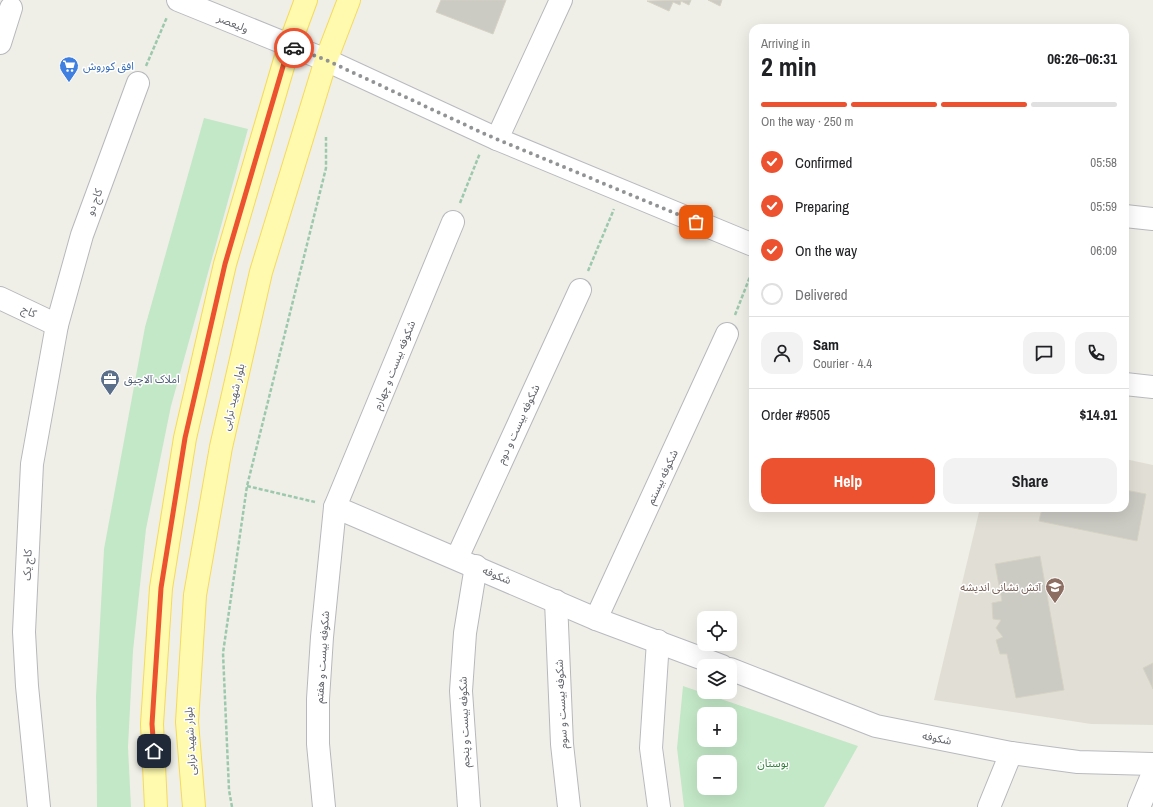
<!DOCTYPE html>
<meta charset="utf-8">
<style>
:root{--surface:#fff;--page:#f2f2f2;--text:#202124;--muted:#757577;--line:#e0e0e0;--accent:#ed5230}
body{margin:0;font-family:"Archivo Narrow","Noto Sans Arabic",sans-serif;background:var(--page);color:var(--text);height:100vh;display:flex;flex-direction:column;font-size:15px;white-space:nowrap}
*{box-sizing:border-box;margin:0}
p{font-size:13px;color:var(--muted)}
.icon{flex:none;width:22px;height:22px;fill:none;stroke:currentColor;stroke-width:2;stroke-linecap:round;stroke-linejoin:round}
.map{position:relative;flex:1;overflow:hidden}
.side{position:absolute;left:749px;top:24px;width:380px;height:488px;display:flex;flex-direction:column;background:var(--surface);border-radius:12px;box-shadow:0 4px 16px #0002}
.side>*{flex:none}
.tools{position:absolute;left:697px;top:611px;display:grid;gap:8px}
.tools a{display:grid;place-items:center;width:40px;height:40px;border-radius:8px;background:var(--surface);box-shadow:0 4px 16px #0002;font-size:20px}
.pin{position:absolute;display:grid;place-items:center;width:34px;height:34px;color:#fff;margin:-17px;border-radius:8px;box-shadow:0 2px 6px #0006}
.courier{position:absolute;display:grid;place-items:center;width:40px;height:40px;margin:-20px;border:3px solid #ed5230;border-radius:50%;background:#fff;color:#222;box-shadow:0 1px 5px #0007}
.headline em{font-style:normal;font-weight:700}
.headline div{display:flex;flex-direction:column-reverse}
.headline{display:flex;align-items:center;justify-content:space-between;height:68px;padding:0 12px}
h1{font-size:26px;font-weight:700;line-height:30px}
.bar{display:grid;grid-template-columns:repeat(4,1fr);gap:6px 4px;align-content:center;height:48px;padding:0 12px}
.bar i{height:5px;border-radius:3px;background:var(--line)}
.bar .active{background:var(--accent)}
.bar p{grid-column:span 4}
.line{display:flex;align-items:center;gap:10px;padding:0 12px;border-top:1px solid var(--line)}
.line div{flex:1}
.round{display:grid;place-items:center;flex:none;width:42px;height:42px;border-radius:12px;background:var(--page)}
ol{padding:0 12px;list-style:none}
li{display:flex;align-items:center;gap:12px;height:44px}
li p{margin-inline-start:auto}
li .icon{padding:4px;border-radius:50%;background:var(--accent);color:#fff;stroke-width:4}
li:last-child{color:var(--muted)}
li i{width:22px;height:22px;border:2px solid var(--line);border-radius:50%}
.button{display:flex;gap:8px;margin-top:auto;padding:8px 12px}
.button a{flex:1;height:46px;border-radius:12px;background:var(--accent);color:#fff;font-size:16px;font-weight:700;line-height:46px;text-align:center}
.button a+a{background:var(--page);color:var(--text)}
.map>svg:first-child{display:block}
.education{fill:#e1dfd5}
.green{fill:#c3e8c7;fill-rule:evenodd}
.building{fill:#cbcac3;stroke:#d6d2c5}
.lines{fill:none;stroke-linecap:round;stroke-linejoin:round}
.street-casing{stroke:#b7b8bd;stroke-width:24}
.secondary-casing{stroke:#b8bac0;stroke-width:24}
.primary-casing{stroke:#f5da5b;stroke-width:24}
.path{stroke:#9cc9ae;stroke-width:2.5;stroke-dasharray:4 2;stroke-linecap:butt}
.street{stroke:#fff;stroke-width:22}
.secondary{stroke:#fff;stroke-width:22}
.primary{stroke:#fffaad;stroke-width:22}
.done{stroke:#919394;stroke-width:4;stroke-dasharray:0 7.2}
.route{stroke:#ed5230;stroke-width:5}
.labels{text-anchor:middle;stroke-width:3;stroke-linejoin:round;paint-order:stroke}
.street-label{font-size:11px;fill:#5e6167;stroke:#fff}
.shop-label{font-size:11px;fill:#366cbe;stroke:#fff;text-anchor:start}
.service-label{font-size:11px;fill:#4e5e75;stroke:#fff;text-anchor:start}
.education-label{font-size:11px;fill:#785e54;stroke:#fff;text-anchor:end}
.park-label{font-size:11px;fill:#32823e;stroke:#fff}
</style>
<div class="map">
<svg width="1153" height="807" viewBox="0 0 1153 807">
<rect width="100%" height="100%" fill="#f0efe7"/>
<path class="education" d="M1125 459 1153 465V725L1091 724 934 700 980 508H1125Z"/>
<g class="green">
<path d="M204 118 248 129 171 406 146 529 133 651 128 747 131 807H97L96 696 104 549 145 327Z"/>
<path d="M683 686 858 746 824 807H684L677 748ZM704 714H730V740H704ZM704 762H730V788H704Z"/>
</g>
<g class="building">
<path d="M441 0H506L493 34 436 12Z"/>
<path d="M691 0 689 5 681 1 680 5 673 2 669 11 647 1Z"/>
<path d="M708 0H722L720 6Z"/>
<path d="M1125 490 1146 494 1137 541 1039 521 1042 508H1125Z"/>
<path d="M1040 556 1064 690 1016 698 1007 654H1000L996 640 1003 637 996 628 1001 620 993 619 992 603 1002 601 995 564Z"/>
<path d="M1153 663V689L1143 668Z"/>
</g>
<g class="lines">
<defs>
<g id="street">
<path d="M0 43 11 8"/>
<path d="M497 139 561 0"/>
<path d="M1125 216 1153 219"/>
<path d="M0 298 57 325"/>
<path d="M457 558 580 290"/>
<path d="M556 601 562 744 569 807"/>
<path d="M596 619 727 334"/>
<path d="M39 807 27 686 24 632 32 464 57 325 82 235 138 83"/>
<path d="M324 807 318 744V699L322 637 335 507 453 222"/>
<path d="M469 807 461 691 465 633 476 566"/>
<path d="M989 807 1011 753"/>
<path d="M1139 807 1153 773"/>
</g>
<g id="secondary">
<path d="M178 0 326 60 497 139 753 245"/>
<path d="M1125 384 1153 387"/>
<path d="M335 507 596 619 722 666"/>
<path d="M658 641 651 748 659 807"/>
<path d="M730 669 876 726 1011 753 1078 762 1153 764"/>
</g>
<g id="primary">
<path d="M156 807 152 724 161 588 185 438 225 264 289 46 306 0"/>
<path d="M194 807 187 722 195 595 221 447 261 272 326 60 349 0"/>
</g>
</defs>
<use href="#street" class="street-casing"/>
<use href="#secondary" class="secondary-casing"/>
<use href="#primary" class="primary-casing"/>
<g class="path">
<path d="M146 66 167 17"/>
<path d="M460 203 480 153"/>
<path d="M588 271 614 209"/>
<path d="M735 315 753 269"/>
<path d="M247 486 315 502"/>
<path d="M232 807 229 790 223 653 247 486 326 168V137"/>
</g>
<use href="#street" class="street"/>
<use href="#secondary" class="secondary"/>
<use href="#primary" class="primary"/>
</g>
<g class="lines">
<path class="done" d="M294 48 326 60 487 135 696 222"/>
<path class="route" d="M154 751 152 724 161 588 185 438 225 264 289 46 294 48"/>
</g>
<defs>
<symbol id="supermarket-pin" viewBox="-11 -11 22 30"><path d="M0 17L-7.5 6A9.5 9.5 0 1 1 7.5 6Z" fill="#3f7fe0" stroke="#fff"/><path d="M-6-5.5h2.5l.6 2H6L4.5 2H-2.5L-4.4-4H-6ZM-1.5 3.2a1.3 1.3 0 1 0 .1 0ZM3 3.2a1.3 1.3 0 1 0 .1 0Z" fill="#fff"/></symbol>
<symbol id="office-pin" viewBox="-11 -11 22 30"><path d="M0 17L-7.5 6A9.5 9.5 0 1 1 7.5 6Z" fill="#5c6f8a" stroke="#fff"/><path d="M-6-3h4V-5.5h4V-3h4V5H-6ZM-1-4.5V-3h2v-1.5ZM-6 0V1H6V0Z" fill="#fff"/></symbol>
<symbol id="school-pin" viewBox="-11 -11 22 30"><path d="M0 17L-7.5 6A9.5 9.5 0 1 1 7.5 6Z" fill="#8d6e63" stroke="#fff"/><path d="M0-5L7-2L0 1L-7-2ZM-4 1L0 2.5L4 1V4Q0 6-4 4Z" fill="#fff"/></symbol>
</defs>
<g fill-rule="evenodd">
<use href="#supermarket-pin" x="58" y="55" width="22" height="30"/>
<use href="#office-pin" x="99" y="368" width="22" height="30"/>
<use href="#school-pin" x="1044" y="576" width="22" height="30"/>
</g>
<g class="labels">
<g class="street-label">
<text transform="translate(233 23) rotate(22)" y="4">ولیعصر</text>
<text transform="translate(94 202) rotate(-70)" y="4">کاج دو</text>
<text transform="translate(29 311) rotate(25)" y="4">کاج</text>
<text transform="translate(394 365) rotate(-68)" y="4">شکوفه بیست و چهارم</text>
<text transform="translate(233 397) rotate(-77)" y="4">بلوار شهید ترابی</text>
<text transform="translate(518 424) rotate(-65)" y="4">شکوفه بیست و دوم</text>
<text transform="translate(662 477) rotate(-65)" y="4">شکوفه بیستم</text>
<text transform="translate(27 565) rotate(-88)" y="4">کاج یک</text>
<text transform="translate(497 575) rotate(23)" y="4">شکوفه</text>
<text transform="translate(322 657) rotate(-86)" y="4">شکوفه بیست و هفتم</text>
<text transform="translate(561 704) rotate(-93)" y="4">شکوفه بیست و سوم</text>
<text transform="translate(464 722) rotate(-92)" y="4">شکوفه بیست و پنجم</text>
<text transform="translate(937 738) rotate(11)" y="4">شکوفه</text>
<text transform="translate(190 741) rotate(-93)" y="4">بلوار شهید ترابی</text>
</g>
<g class="shop-label">
<text x="83" y="70">افق کوروش</text>
</g>
<g class="service-label">
<text x="124" y="383">املاک آلاچیق</text>
</g>
<g class="education-label">
<text x="1041" y="591">آتش نشانی اندیشه</text>
</g>
<g class="park-label">
<text x="773" y="767">بوستان</text>
</g>
</g>
</svg>
<div class="tools">
<a><svg class="icon" aria-label="locate" viewBox="0 0 24 24"><circle cx="12" cy="12" r="6"/><path d="M12 2v4M12 18v4M2 12h4M18 12h4"/></svg></a>
<a><svg class="icon" aria-label="layers" viewBox="0 0 24 24"><path d="M12 4l9 5-9 5-9-5zM3 14l9 5 9-5"/></svg></a>
<a>+</a>
<a>−</a>
</div>
<div class="pin" style="left:696px;top:222px;background:#ea580c"><svg class="icon" aria-label="bag" viewBox="0 0 24 24"><path d="M5 8h14l-1 12H6zM9 8a3 3 0 0 1 6 0"/></svg></div>
<div class="pin" style="left:154px;top:751px;background:#1f2937"><svg class="icon" aria-label="home" viewBox="0 0 24 24"><path d="M3 11l9-7 9 7M6 9v11h12V9"/></svg></div>
<div class="courier" style="left:294px;top:48px"><svg class="icon" aria-label="car" viewBox="0 0 24 24"><path d="M5 17H2v-5l4-1 3-4h7l3 4 3 1v5h-3M9 17h6M6 11h13"/><circle cx="7" cy="17" r="2"/><circle cx="17" cy="17" r="2"/></svg></div>
<section class="side">
<div class="headline"><div><h1>2 min</h1><p>Arriving in</p></div><em>06:26–06:31</em></div>
<div class="bar"><i class="active"></i><i class="active"></i><i class="active"></i><i></i><p>On the way · 250 m</p></div>
<ol>
<li><svg class="icon" aria-label="check" viewBox="0 0 24 24"><path d="M5 12l5 5 9-10"/></svg>Confirmed<p>05:58</p></li>
<li><svg class="icon" aria-label="check" viewBox="0 0 24 24"><path d="M5 12l5 5 9-10"/></svg>Preparing<p>05:59</p></li>
<li><svg class="icon" aria-label="check" viewBox="0 0 24 24"><path d="M5 12l5 5 9-10"/></svg>On the way<p>06:09</p></li>
<li><i></i>Delivered</li>
</ol>
<div class="line" style="height:72px"><a class="round"><svg class="icon" aria-label="person" viewBox="0 0 24 24"><circle cx="12" cy="8" r="4"/><path d="M4 21q1-7 8-7t8 7"/></svg></a><div><b>Sam</b><p>Courier · 4.4</p></div><a class="round"><svg class="icon" aria-label="chat" viewBox="0 0 24 24"><path d="M4 5h16v11H9l-5 4z"/></svg></a><a class="round"><svg class="icon" aria-label="phone" viewBox="0 0 24 24"><path d="M5 4h4l2 5-3 2q2 4 5 5l2-3 5 2v4C11 20 4 13 5 4z"/></svg></a></div>
<div class="line" style="height:52px"><div>Order #9505</div><b>$14.91</b></div>
<div class="button"><a>Help</a><a>Share</a></div>
</section>
</div>
